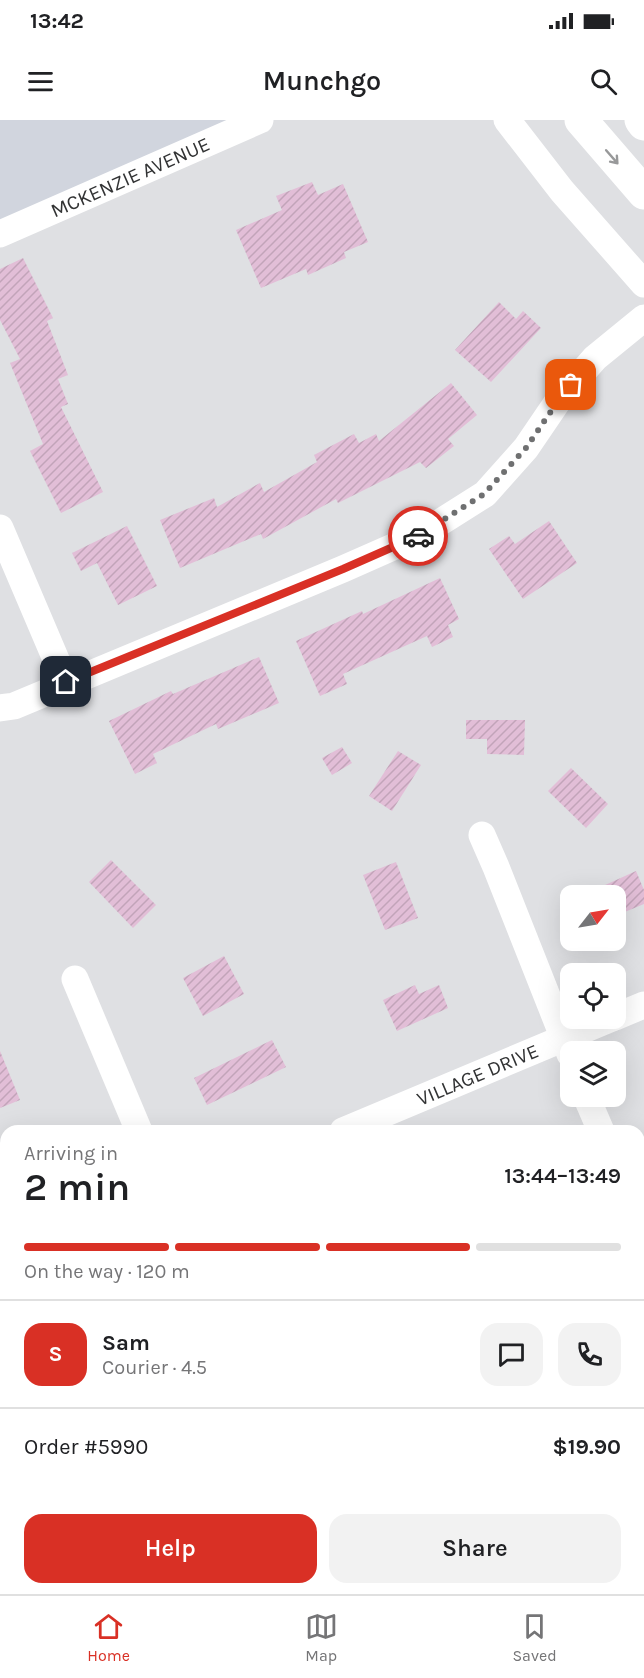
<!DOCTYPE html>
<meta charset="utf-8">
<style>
:root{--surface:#fff;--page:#f2f2f2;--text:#202124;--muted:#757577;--line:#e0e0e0;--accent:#d93025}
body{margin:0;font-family:Karla,sans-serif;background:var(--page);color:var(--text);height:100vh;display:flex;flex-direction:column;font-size:22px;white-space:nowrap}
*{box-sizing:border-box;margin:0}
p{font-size:20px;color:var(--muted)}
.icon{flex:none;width:33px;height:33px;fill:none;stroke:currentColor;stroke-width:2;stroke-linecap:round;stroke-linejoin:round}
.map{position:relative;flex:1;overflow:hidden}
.sheet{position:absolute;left:0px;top:1005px;width:645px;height:470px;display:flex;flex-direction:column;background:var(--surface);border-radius:18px 18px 0 0;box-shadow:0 6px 24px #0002}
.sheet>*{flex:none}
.needle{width:39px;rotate:59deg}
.buttons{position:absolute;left:560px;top:765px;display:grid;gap:12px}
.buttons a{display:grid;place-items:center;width:66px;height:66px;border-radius:12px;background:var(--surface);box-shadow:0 6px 24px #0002;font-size:30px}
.pin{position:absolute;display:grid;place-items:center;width:51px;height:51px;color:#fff;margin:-26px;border-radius:12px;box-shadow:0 3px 9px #0006}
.courier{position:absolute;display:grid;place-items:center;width:60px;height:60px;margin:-30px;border:4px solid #d93025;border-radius:50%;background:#fff;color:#222;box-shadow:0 2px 8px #0007}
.headline em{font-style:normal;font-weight:600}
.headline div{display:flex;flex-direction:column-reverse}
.headline{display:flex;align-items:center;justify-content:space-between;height:102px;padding:0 24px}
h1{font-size:39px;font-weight:600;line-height:45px}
.bar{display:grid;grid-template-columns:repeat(4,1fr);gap:9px 6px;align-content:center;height:72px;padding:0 24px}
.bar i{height:8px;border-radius:4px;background:var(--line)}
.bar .on{background:var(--accent)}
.bar p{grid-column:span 4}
.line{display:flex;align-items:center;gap:15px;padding:0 24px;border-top:2px solid var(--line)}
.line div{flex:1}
.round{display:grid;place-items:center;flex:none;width:63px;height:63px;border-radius:18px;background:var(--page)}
.action{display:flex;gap:12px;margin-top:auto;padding:12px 24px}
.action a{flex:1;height:69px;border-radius:18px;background:var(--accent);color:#fff;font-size:24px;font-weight:600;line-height:69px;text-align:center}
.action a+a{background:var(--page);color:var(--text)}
.status{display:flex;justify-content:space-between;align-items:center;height:42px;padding:0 30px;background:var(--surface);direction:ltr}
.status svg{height:16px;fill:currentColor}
header{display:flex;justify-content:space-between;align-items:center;height:78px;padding:0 24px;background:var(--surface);font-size:27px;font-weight:600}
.tabs{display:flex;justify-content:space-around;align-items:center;height:84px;border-top:2px solid var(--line);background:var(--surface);font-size:16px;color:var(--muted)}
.tabs a{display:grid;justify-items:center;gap:3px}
.tabs .on{color:var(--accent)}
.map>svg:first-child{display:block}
.built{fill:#d1d5de}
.building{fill:url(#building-hatch)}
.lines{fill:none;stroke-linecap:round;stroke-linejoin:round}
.path{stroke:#868789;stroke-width:4;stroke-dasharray:3 3;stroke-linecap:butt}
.minor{stroke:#fff;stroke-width:27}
.major{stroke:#fff;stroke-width:33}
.oneway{stroke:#98999a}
.done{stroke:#6f7071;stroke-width:6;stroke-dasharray:0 10.8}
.route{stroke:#d93025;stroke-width:8}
.labels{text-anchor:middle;stroke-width:5;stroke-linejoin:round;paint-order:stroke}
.street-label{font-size:20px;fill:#323334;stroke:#dfe0e3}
</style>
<div class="status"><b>13:42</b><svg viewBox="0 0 49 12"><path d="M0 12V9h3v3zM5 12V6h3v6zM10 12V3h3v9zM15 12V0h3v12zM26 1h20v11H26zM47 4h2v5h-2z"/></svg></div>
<header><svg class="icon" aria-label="menu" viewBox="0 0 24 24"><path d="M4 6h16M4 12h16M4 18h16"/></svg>Munchgo<svg class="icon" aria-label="search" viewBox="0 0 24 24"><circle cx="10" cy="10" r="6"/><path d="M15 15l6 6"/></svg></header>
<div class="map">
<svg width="644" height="1474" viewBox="0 0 644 1474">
<defs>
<pattern id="building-hatch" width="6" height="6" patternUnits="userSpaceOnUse" patternTransform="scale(1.5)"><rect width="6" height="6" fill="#e2bed7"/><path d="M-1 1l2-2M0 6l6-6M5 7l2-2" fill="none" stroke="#c2a4b9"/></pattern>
</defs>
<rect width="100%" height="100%" fill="#dfe0e3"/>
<path class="built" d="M0 0H271L0 105Z"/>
<g class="building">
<path d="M312 62 318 75 343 64 368 122 344 132 346 138 308 155 306 149 261 168 236 110 282 90 276 76Z"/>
<path d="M23 138 53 198 47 201 68 255 58 259 68 284 61 287 103 372 61 393 30 331 43 324 10 243 20 239 0 200V149Z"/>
<path d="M499 182 516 199 523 191 541 208 491 262 455 230Z"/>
<path d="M451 263 477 295 448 319 454 326 426 348 420 342 338 383 336 379 263 419 261 414 180 448 160 400 214 378 217 387 260 363 264 372 317 342 314 335 354 314 359 323 376 314 379 321Z"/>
<path d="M549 401 577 443 523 479 489 429 509 416 515 424Z"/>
<path d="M127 406 157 466 118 485 97 443 81 451 72 433Z"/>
<path d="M440 458 459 499 448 505 453 517 432 527 427 516 343 554 347 564 320 576 296 521 362 491 363 494Z"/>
<path d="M259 537 279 583 218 609 216 604 153 634 157 643 135 654 109 601 171 571 173 574Z"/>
<path d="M466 600H525L524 635 487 634V619H466Z"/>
<path d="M342 627 352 643 332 655 322 638Z"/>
<path d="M398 631 421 645 392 691 369 676Z"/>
<path d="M571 648 608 684 586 708 548 671Z"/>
<path d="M111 740 156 785 133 808 89 762Z"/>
<path d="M396 742 418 798 385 810 363 755Z"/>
<path d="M636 751 644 770V784L615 796V776H581Z"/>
<path d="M224 836 244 874 203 896 183 858Z"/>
<path d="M415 865 419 874 439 865 448 888 397 911 383 880Z"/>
<path d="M272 920 286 947 207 985 194 958Z"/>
<path d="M0 931 20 980 0 988Z"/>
</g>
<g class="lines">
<path class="path" d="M639 1443 644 1447"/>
<g class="minor">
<path d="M507 0 562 71 644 164"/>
<path id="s1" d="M0 114 260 0"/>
<path d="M0 408 66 563"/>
<path d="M0 588 14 586 343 449 420 415 485 374 526 328 560 278 595 238 644 198"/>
<path d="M482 715 496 747 570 934"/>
<path d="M75 859 139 1011"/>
<path d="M615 897 644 885"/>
<path d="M586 976 601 1011"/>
<path id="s2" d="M343 1011 612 898"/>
<path d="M639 1094 644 1104"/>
<path d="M0 1149 6 1147"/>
<path d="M639 1359 644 1353"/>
<path d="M480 1474 499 1468"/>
</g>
<g class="major">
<path d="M581 0 644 73"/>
<path d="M641 0 644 4"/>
</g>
</g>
<defs><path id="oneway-shaft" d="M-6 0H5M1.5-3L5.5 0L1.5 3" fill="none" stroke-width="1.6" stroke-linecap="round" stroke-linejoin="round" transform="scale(1.5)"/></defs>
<use class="oneway" href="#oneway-shaft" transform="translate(612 37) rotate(49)"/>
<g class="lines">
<path class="done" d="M418 416 484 374 526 328 560 278 571 265"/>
<path class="route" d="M66 562 343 449 418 416"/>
</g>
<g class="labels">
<g class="street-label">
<text dy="7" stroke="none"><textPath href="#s1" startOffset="142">MCKENZIE AVENUE</textPath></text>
<text dy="7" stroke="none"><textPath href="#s2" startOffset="146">VILLAGE DRIVE</textPath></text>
</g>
</g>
</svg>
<div class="buttons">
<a><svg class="needle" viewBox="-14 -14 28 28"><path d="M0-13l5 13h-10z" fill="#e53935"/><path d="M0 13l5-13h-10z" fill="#757577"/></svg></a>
<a><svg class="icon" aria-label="locate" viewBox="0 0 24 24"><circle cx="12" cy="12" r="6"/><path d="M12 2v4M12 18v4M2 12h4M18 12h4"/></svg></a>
<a><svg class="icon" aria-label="layers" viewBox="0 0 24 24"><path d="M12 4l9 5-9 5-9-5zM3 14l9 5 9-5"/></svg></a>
</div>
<div class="pin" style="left:571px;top:265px;background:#ea580c"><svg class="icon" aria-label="bag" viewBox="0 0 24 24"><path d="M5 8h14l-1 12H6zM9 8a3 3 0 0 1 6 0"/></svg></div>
<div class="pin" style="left:66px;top:562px;background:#1f2937"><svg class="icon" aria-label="home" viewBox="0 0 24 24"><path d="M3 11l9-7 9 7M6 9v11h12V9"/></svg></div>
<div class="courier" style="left:418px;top:416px"><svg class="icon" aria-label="car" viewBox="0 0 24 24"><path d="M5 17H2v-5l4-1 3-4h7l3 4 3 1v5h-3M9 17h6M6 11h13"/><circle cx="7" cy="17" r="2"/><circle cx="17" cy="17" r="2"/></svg></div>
<section class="sheet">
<div class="headline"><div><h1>2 min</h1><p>Arriving in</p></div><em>13:44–13:49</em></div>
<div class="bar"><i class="on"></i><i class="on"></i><i class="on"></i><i></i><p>On the way · 120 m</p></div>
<div class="line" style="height:108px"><b class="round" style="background:var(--accent);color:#fff">S</b><div><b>Sam</b><p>Courier · 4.5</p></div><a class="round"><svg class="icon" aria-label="chat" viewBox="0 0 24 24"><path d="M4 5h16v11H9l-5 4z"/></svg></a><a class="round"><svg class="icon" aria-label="phone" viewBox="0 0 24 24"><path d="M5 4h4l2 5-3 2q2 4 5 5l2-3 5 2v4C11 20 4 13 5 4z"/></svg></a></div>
<div class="line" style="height:78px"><div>Order #5990</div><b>$19.90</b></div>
<div class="action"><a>Help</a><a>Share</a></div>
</section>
</div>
<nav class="tabs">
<a class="on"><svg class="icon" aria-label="home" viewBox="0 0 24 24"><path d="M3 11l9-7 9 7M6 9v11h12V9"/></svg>Home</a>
<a><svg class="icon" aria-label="map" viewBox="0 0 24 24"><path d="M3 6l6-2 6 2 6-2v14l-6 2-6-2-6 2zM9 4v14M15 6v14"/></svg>Map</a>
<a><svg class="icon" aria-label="saved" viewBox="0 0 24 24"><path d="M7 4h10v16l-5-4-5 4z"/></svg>Saved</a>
</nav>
